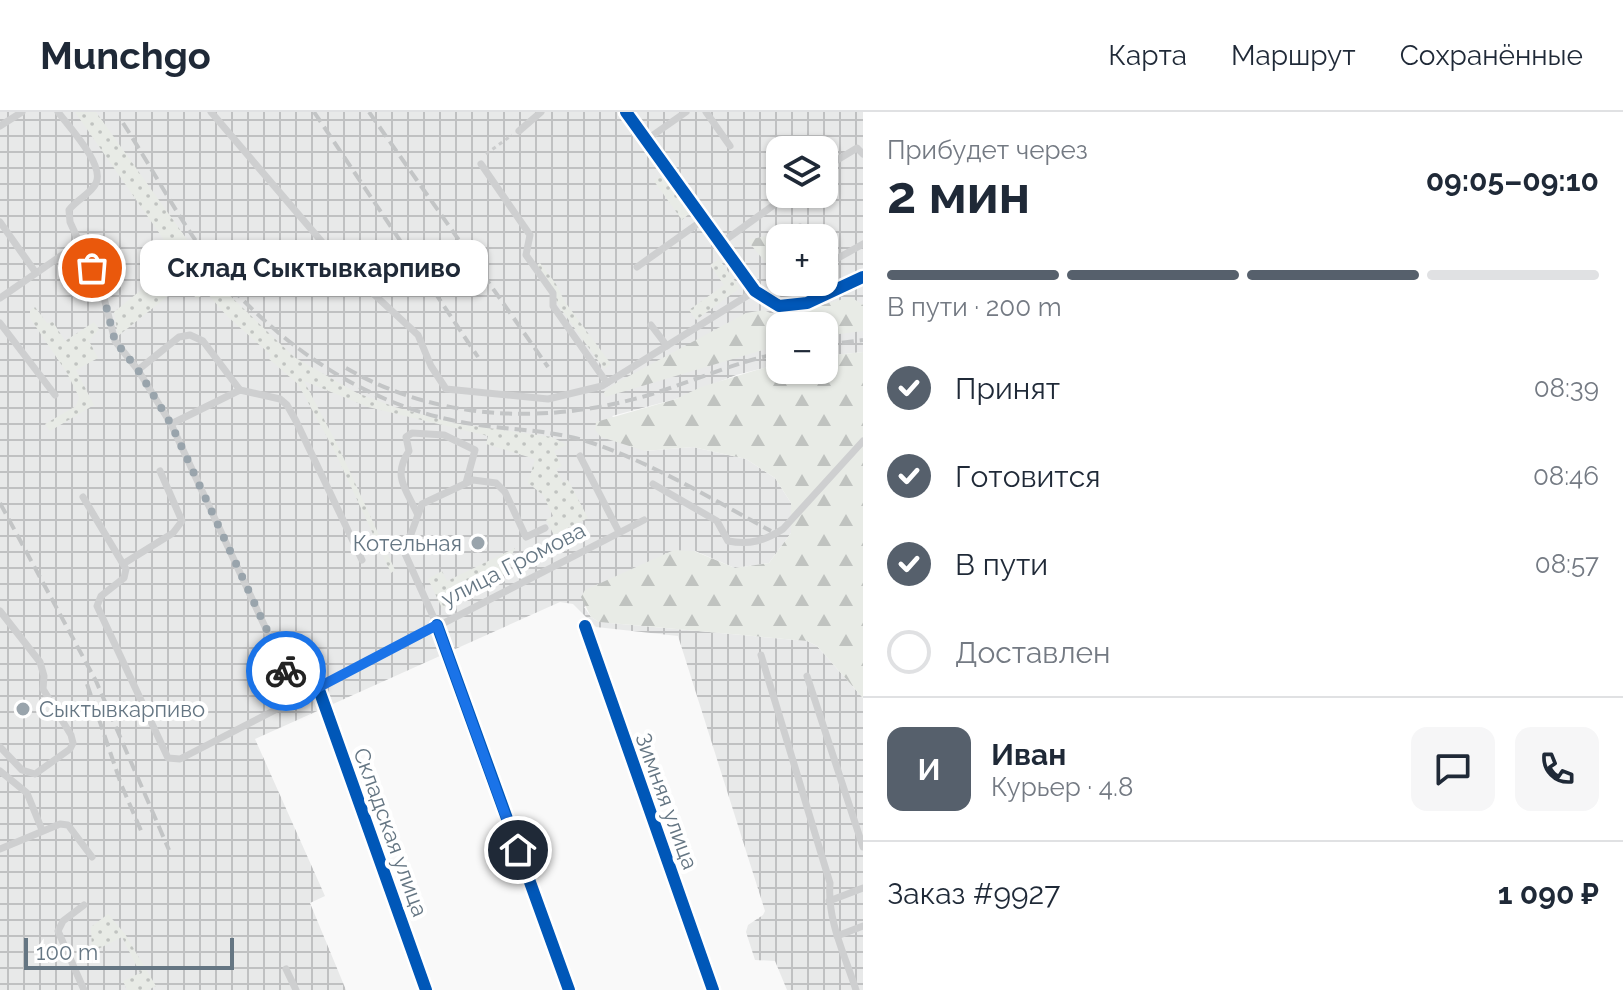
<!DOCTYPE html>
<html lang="ru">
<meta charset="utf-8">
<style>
:root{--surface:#fff;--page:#f6f6f7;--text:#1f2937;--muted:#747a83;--line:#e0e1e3;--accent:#56606c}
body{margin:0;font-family:Raleway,sans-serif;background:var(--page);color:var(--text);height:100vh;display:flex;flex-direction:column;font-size:30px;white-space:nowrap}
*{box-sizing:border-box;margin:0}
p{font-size:26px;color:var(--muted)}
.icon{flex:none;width:44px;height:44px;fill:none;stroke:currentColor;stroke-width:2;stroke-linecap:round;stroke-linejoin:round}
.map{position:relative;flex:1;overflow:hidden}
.drawer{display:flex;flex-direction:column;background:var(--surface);width:760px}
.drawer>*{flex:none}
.tools{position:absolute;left:766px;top:24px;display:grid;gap:16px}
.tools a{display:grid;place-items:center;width:72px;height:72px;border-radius:16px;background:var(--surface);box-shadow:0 2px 6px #0004;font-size:40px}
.scale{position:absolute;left:24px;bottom:20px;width:210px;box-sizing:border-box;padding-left:8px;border:4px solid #657683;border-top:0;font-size:22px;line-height:28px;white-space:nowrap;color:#657683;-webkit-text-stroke:6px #fff;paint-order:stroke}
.pin{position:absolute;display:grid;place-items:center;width:68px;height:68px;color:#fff;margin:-34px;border:4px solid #fff;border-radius:50%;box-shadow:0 2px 8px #0007}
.courier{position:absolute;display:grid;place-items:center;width:80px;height:80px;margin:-40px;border:6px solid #1a73e8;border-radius:50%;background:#fff;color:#222;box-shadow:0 2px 10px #0007}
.bubble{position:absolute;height:56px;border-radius:16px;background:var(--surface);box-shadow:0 2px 6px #0004;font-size:26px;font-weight:700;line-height:56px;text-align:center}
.summary em{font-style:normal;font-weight:700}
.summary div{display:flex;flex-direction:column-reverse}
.summary{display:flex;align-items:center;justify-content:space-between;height:136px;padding:0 24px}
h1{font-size:52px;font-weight:700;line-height:60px}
.bar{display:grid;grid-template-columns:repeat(4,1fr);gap:12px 8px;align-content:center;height:96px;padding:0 24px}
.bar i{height:10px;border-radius:6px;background:var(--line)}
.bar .on{background:var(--accent)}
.bar p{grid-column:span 4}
.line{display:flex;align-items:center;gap:20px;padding:0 24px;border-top:2px solid var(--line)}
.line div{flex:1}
.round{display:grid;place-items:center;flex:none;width:84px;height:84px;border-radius:16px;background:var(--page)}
ol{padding:0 24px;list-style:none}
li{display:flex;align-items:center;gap:24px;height:88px}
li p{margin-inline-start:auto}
li .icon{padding:8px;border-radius:50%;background:var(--accent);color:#fff;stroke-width:4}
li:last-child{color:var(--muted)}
li i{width:44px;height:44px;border:4px solid var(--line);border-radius:50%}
header{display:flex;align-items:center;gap:48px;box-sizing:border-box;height:112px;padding:0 40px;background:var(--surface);border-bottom:2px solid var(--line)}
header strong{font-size:38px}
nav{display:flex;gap:44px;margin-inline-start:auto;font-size:28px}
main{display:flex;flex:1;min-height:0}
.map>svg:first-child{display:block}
.industrial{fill:url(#industrial-grid);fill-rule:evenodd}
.grass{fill:url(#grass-dots)}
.forest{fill:url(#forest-firs)}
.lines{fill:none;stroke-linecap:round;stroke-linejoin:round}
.path{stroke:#cbcccd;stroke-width:3;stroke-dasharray:4 4;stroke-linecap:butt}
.lane{stroke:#cecfd0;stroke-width:7}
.street{stroke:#cecfd0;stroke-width:14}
.rail{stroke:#c3c5c6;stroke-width:4;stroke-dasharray:12 6;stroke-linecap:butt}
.cycleway-casing{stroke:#fff;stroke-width:17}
.cycleway{stroke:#0057b8;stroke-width:12}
.done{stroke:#99a4ac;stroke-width:8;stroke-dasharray:0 14.4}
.route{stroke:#1a73e8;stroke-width:10}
.poi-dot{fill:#99a4ac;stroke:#fff;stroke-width:3}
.labels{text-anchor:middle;stroke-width:8;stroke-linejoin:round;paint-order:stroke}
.poi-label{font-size:22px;fill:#657683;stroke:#fff;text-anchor:end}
.street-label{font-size:22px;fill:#657683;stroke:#fff}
</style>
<header>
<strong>Munchgo</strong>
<nav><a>Карта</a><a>Маршрут</a><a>Сохранённые</a></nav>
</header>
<main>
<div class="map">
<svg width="863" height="878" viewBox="0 0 863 878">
<defs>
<pattern id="industrial-grid" width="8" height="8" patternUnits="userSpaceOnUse" patternTransform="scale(2)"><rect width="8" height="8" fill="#e8e9e9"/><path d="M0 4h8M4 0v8" fill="none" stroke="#c0c1c2"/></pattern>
<pattern id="grass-dots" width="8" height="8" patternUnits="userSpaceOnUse" patternTransform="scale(2)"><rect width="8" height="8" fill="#e8ebe6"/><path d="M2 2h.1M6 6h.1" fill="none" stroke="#c0c3c0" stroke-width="1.8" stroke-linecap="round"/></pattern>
<pattern id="forest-firs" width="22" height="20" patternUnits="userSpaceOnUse" patternTransform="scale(2)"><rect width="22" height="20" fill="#e8ebe6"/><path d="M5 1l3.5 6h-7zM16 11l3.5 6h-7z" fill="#c0c3c0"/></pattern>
</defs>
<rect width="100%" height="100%" fill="#f9f9f9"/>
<path class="industrial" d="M0 0H863V240L824 244V214H780V252L736 263 676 287 612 304 645 339 693 335 746 347 775 366 791 391V421L769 451 735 456 695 439 584 495 591 505 599 510 807 529 817 534 863 586V878H787L775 849 755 848 746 820 748 813 763 803 765 799 678 524 596 515 573 492 560 490 255 627 325 784 310 791 346 878H0ZM780 38H824V82H780ZM780 126H824V170H780Z"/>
<g class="grass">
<path d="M75 0H96L221 175 294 245 357 281 395 295 453 311 552 325 567 333 554 339 562 354 556 357 563 370 568 368 588 406 554 423 546 408 553 404 543 383 528 371 535 347 486 332 488 324 368 295 304 269 339 336 395 458 391 461 334 338 298 272 269 247 271 243 227 204 206 180 197 187 183 172 118 224 114 200 178 148Z"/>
<path d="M662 63 690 101 682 108 654 69Z"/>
<path d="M719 147 740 176 696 208 689 198 724 173 710 153Z"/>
<path d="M540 151 556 172 565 190 611 252 604 257 558 193 552 175 536 154Z"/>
<path d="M35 195 47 211 53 210 65 229 94 210 99 217 89 229 98 246 76 258 94 293 50 319 45 312 76 294 79 285 67 261 30 206V199Z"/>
<path d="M515 436 503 463 442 496 428 467 442 459 447 469Z"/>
<path d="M108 802 125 822 156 874 148 878H127L123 869 140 861 122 825 92 840 91 815Z"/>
</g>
<g class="forest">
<path d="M766 124 780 141V168L747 128Z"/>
<path d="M851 185 863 193V219L824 224V214H780V233L605 285 604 280 616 271 746 201 764 198 778 205Z"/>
<path d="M863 240V586L817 534 807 529 599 510 591 505 581 485 585 478 674 438 694 439 735 456 769 451 791 421V391L775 366 746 347 693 335 645 339 601 325 595 318 596 310 676 287 701 275 770 254 780 252V258H824V244Z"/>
</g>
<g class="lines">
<path class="path" d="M486 42 512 23"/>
<g class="lane">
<path d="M58 0C69 15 105 53 96 71 91 82 76 88 69 98L70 110 103 182 115 229 138 258 171 312"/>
<path d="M211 0 340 151 418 223 431 254 446 277 548 287 602 274 755 179"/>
<path d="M706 0 730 34"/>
<path d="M0 14 22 0"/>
<path d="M519 19 541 0"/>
<path d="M646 28 686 0"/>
<path d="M481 52 530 123 526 143 553 181V194L607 271"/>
<path d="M824 56 857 36 863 42"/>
<path d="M0 110 36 161"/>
<path d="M800 115 808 126"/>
<path d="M720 132 789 82"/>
<path d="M824 146 831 150 863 132"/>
<path d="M637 155 703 108"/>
<path d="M0 186 81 130"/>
<path d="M0 211 55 283"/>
<path d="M651 213 667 234"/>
<path d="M138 258 179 225 190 223 203 229 240 278"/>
<path d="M580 344 619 420"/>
<path d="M653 372 717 409 728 429C750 433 764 429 783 417L863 329"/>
<path d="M83 385 126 457 124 466 101 484 97 494 168 646 180 647 644 408"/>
<path d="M417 401C406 377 392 364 409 339L406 325 412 321 444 323 475 338 466 371"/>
<path d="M123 452 173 421 182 409 160 359"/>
<path d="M0 499 40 550 44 564 43 577 71 623 73 631 70 637 35 662 22 658 0 635"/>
<path d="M437 513 402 435 411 422 422 392 473 368 496 371 505 380 526 425 545 416"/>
<path d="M761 543 830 771C827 809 845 843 856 878"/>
<path d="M807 564 863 735"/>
<path d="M298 586 171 312 240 278 280 287 287 293 296 309 362 448"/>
<path d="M0 659 27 681 42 718"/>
<path d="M0 737 60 712 68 713 92 745"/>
<path d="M829 789 863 776"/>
<path d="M837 824 863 814"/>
<path d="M286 857 296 878"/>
<path d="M84 878 58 819 63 809 84 793"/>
</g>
<g class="street">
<path d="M626 0 755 179 779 194 807 191 863 165"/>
<path d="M437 513 569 878"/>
<path d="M585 514 713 878"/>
<path d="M318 575 426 878"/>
</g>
<g class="rail">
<path d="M314 0 478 245"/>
<path d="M369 0 548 255"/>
<path d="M123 11C163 73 197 144 250 195 311 254 382 296 466 311 505 318 547 317 586 329 651 350 710 386 771 419"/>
<path d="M824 233 863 228"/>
<path d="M346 256C439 310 551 313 652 282 696 268 736 250 780 241"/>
<path d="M0 391 96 569 169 738"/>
<path d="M87 572 121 672 142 721"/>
</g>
<defs>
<g id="cycleway">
<path d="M626 0 755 179 779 194 807 191 863 165"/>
<path d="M437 513 569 878"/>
<path d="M585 514 713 878"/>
<path d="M318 575 426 878"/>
</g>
</defs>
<use href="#cycleway" class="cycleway-casing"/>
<use href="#cycleway" class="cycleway"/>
</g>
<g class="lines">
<path class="done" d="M92 156 103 182 115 229 138 258 171 312 286 559"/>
<path class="route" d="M286 559 298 586 437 513 518 738"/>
</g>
<g class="poi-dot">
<circle cx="478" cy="431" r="8"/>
<circle cx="23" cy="597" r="8"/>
</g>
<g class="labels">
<g class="poi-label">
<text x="462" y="439">Котельная</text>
<text x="39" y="605" text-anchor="start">Сыктывкарпиво</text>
</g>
<g class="street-label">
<text transform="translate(513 452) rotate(-27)" y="8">улица Громова</text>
<text transform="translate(667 689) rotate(70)" y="8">Зимняя улица</text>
<text transform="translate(391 720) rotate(70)" y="8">Складская улица</text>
</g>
</g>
</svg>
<div class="tools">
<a><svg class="icon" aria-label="layers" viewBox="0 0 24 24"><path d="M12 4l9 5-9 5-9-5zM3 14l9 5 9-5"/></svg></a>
<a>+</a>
<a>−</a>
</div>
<div class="scale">100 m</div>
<div class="pin" style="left:92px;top:156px;background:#ea580c"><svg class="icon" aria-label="bag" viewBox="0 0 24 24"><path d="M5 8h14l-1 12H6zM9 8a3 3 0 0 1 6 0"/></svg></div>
<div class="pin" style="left:518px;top:738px;background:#1f2937"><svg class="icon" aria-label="home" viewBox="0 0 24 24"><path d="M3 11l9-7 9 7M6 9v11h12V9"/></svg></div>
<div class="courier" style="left:286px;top:559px"><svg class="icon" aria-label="bike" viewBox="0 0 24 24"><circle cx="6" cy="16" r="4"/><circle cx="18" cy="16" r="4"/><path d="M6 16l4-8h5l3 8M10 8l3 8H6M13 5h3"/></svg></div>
<div class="bubble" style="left:140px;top:128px;width:348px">Склад Сыктывкарпиво</div>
</div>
<section class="drawer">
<div class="summary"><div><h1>2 мин</h1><p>Прибудет через</p></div><em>09:05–09:10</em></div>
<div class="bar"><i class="on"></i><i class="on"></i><i class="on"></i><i></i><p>В пути · 200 m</p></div>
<ol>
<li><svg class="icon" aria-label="check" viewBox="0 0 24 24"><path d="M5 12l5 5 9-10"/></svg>Принят<p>08:39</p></li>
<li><svg class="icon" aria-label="check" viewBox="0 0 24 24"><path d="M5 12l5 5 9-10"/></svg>Готовится<p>08:46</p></li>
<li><svg class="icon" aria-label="check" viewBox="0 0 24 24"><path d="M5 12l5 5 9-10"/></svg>В пути<p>08:57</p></li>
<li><i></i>Доставлен</li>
</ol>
<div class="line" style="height:144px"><b class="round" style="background:var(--accent);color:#fff">И</b><div><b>Иван</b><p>Курьер · 4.8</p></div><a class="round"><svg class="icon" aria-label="chat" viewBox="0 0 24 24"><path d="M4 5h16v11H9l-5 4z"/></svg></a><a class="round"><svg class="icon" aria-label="phone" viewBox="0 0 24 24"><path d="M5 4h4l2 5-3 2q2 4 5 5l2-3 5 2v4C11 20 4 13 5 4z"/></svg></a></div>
<div class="line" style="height:104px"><div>Заказ #9927</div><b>1 090 ₽</b></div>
</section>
</main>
